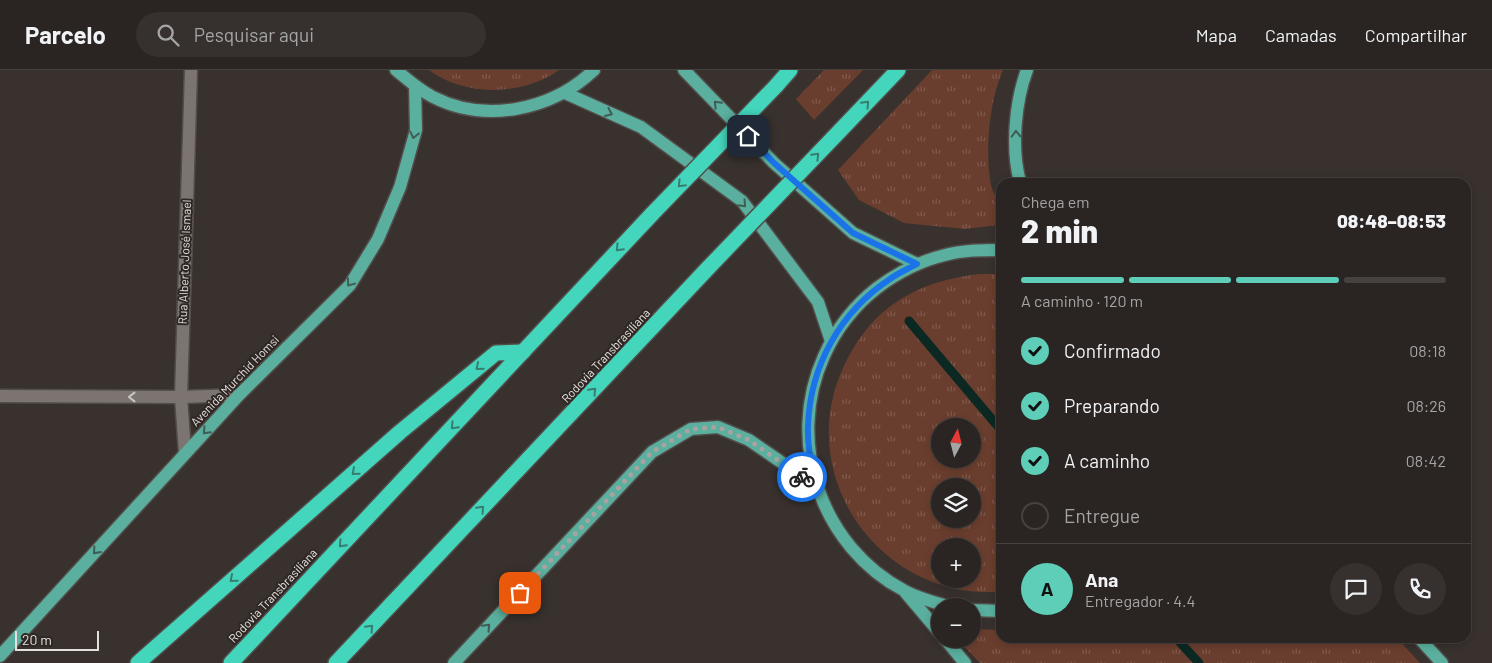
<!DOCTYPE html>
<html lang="pt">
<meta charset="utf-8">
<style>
:root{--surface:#2a2522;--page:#36312f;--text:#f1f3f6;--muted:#a5a5a5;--line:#464240;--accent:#5eceb8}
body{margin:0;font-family:Barlow,sans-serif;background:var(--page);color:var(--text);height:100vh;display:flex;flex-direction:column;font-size:19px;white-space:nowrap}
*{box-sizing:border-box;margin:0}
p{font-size:16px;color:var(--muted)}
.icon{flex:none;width:28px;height:28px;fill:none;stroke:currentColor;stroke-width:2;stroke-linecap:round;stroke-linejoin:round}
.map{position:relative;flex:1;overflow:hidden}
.drawer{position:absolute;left:996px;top:108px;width:475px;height:465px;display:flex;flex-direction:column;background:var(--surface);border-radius:15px;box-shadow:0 2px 8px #0003,0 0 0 1px var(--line)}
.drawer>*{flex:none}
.needle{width:32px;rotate:7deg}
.controls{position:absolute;left:931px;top:348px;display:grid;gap:10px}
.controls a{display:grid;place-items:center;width:50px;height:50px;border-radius:50%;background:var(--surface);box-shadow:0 2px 8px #0003,0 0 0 1px var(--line);font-size:25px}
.scale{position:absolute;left:15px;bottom:12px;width:84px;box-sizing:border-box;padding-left:5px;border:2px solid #e5e0de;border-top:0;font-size:14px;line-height:18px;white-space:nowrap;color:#e5e0de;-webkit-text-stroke:4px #2e2724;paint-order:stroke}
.pin{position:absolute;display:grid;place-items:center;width:42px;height:42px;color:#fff;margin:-21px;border-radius:10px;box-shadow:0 2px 8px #0006}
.courier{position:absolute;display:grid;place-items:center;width:50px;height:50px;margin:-25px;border:4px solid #1a73e8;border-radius:50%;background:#fff;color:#222;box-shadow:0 1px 6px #0007}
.head em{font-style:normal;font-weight:800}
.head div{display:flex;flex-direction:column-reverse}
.head{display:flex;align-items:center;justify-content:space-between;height:85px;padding:0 25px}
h1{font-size:32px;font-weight:800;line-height:38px}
.bar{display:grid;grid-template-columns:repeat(4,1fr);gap:8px 5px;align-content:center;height:60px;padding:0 25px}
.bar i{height:6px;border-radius:4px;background:var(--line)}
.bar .current{background:var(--accent)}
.bar p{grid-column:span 4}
.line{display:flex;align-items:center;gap:12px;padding:0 25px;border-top:1px solid var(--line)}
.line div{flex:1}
.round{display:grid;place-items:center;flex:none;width:52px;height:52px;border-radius:26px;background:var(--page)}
ol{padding:0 25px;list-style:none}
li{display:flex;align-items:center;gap:15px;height:55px}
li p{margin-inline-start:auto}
li .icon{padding:5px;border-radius:50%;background:var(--accent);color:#111;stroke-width:4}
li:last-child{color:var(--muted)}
li i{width:28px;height:28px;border:2px solid var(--line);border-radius:50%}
header{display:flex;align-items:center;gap:30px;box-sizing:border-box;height:70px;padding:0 25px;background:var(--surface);border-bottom:1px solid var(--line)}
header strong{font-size:24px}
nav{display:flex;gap:28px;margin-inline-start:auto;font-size:18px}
.search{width:350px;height:45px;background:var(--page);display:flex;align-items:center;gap:12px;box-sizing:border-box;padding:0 18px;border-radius:28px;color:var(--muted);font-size:19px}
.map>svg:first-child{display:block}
.grass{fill:url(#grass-tufts);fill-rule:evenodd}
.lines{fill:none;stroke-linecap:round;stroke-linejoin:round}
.stream{stroke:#0b2822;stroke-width:9}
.minor-casing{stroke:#524d4a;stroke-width:15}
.major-casing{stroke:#524d4a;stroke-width:15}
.highway-casing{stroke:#524d4a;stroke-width:18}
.minor{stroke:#7c7471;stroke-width:12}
.major{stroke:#5aaf9e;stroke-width:12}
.highway{stroke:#43d6bc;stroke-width:15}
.highway-bridge-casing{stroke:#524d4a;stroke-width:18;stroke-linecap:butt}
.highway-bridge{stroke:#43d6bc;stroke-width:15}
.oneway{stroke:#405d55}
.oneway2{stroke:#387e70}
.oneway3{stroke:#cbc5c3}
.done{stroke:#a8a3a0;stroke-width:5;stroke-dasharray:0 9}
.route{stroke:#1a73e8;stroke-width:6}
.labels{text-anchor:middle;stroke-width:4;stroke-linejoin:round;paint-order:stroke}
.street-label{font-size:12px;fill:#e5e0de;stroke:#2e2724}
</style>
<header>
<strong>Parcelo</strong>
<div class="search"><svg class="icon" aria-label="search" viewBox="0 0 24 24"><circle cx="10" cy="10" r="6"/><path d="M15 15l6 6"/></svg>Pesquisar aqui</div>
<nav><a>Mapa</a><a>Camadas</a><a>Compartilhar</a></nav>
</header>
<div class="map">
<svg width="1492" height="593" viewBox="0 0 1492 593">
<defs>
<pattern id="grass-tufts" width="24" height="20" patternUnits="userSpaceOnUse" patternTransform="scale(1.25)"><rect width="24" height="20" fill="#6a3e2e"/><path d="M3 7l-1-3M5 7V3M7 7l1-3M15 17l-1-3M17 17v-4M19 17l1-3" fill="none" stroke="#7f5a4c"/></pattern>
</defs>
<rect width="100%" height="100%" fill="#38312e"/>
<g class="grass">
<path d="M429 0H559C523 26 465 27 429 0Z"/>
<path d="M824 0H863L814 50 796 29Z"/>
<path d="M932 0H1003C989 32 985 80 991 115 993 124 1001 134 1001 144 1001 147 999 152 998 155L965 159 904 153 859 130 838 100Z"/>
<path d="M979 204H1001V522C983 522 965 522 948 517 854 491 802 388 843 298 852 278 865 258 882 243 912 218 941 209 979 204ZM972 356V389H940V356ZM940 416H972V449H940ZM972 476V509H940V476Z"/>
<path d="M973 559 1001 560V568H1397L1420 593H980L957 569H972Z"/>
</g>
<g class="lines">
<g class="stream">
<path d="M909 251 1001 360"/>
<path d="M1176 568 1199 593"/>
</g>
<defs>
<g id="minor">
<path d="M0 326 181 327 239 325"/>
<path d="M185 383 181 327 191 0"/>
</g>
<g id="major">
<path d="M396 0C408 10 419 20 433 27 486 54 552 40 594 0"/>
<path d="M684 0 774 93 853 163 917 194"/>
<path d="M565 23 641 57 742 131 818 232 831 271"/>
<path d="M1020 112C1011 79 1015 32 1027 0"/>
<path d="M906 523 940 563"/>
<path d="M947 536C933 532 918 528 905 521 821 477 785 372 824 286 836 259 854 236 877 218 897 203 920 191 945 185 963 180 982 180 1001 180"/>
<path d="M972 540 1001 541"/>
<path d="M1419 568 1442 593"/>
<path d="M945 569 965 593"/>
<path d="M0 586 239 325 350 215 378 169 400 117 416 60 415 16"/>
<path d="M454 593 652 382 691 359 718 357 749 370 816 416"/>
</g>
<g id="highway">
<path d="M776 16 790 0"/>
<path d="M833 68 898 0"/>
<path d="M138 593 400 362 496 283 523 282"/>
<path d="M231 593 653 143"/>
<path d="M336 593 709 197"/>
</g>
</defs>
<use href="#minor" class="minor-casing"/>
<use href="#major" class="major-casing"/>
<use href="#highway" class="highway-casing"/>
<use href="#minor" class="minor"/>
<use href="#major" class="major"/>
<use href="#highway" class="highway"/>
<defs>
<g id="highway-bridge">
<path d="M653 143 776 16"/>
<path d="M709 197 833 68"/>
</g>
</defs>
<use href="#highway-bridge" class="highway-bridge-casing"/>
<use href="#highway-bridge" class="highway-bridge"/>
</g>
<defs><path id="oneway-chevron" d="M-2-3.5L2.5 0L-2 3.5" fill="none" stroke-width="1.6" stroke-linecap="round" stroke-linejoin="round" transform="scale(1.25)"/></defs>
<g class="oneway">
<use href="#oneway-chevron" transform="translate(717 34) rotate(-134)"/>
<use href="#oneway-chevron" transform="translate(609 43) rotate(24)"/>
<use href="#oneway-chevron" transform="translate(1016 64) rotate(-91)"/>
<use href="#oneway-chevron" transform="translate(414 65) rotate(102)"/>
<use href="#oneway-chevron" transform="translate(743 134) rotate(47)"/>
<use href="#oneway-chevron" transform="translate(350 213) rotate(127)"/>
<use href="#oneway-chevron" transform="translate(206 361) rotate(133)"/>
<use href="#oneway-chevron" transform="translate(96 481) rotate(132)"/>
<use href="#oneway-chevron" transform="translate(487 557) rotate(-47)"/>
</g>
<g class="oneway2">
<use href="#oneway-chevron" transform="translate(866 34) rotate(-47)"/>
<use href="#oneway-chevron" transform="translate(816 86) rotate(-46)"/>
<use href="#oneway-chevron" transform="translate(681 114) rotate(134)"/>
<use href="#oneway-chevron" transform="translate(619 178) rotate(133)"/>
<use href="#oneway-chevron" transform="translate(479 297) rotate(140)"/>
<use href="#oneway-chevron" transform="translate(593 321) rotate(-47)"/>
<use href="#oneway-chevron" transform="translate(454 356) rotate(133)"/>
<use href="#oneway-chevron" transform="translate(355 402) rotate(139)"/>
<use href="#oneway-chevron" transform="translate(481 439) rotate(-47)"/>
<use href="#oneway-chevron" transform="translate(342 474) rotate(133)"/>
<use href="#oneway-chevron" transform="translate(233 509) rotate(139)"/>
<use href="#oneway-chevron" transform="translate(370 558) rotate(-47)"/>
</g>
<use class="oneway3" href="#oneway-chevron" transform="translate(132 327) rotate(-180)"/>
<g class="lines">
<path class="done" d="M520 523 652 382 691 359 718 357 749 370 802 407"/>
<path class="route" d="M748 66 774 93 853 163 917 194C908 199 898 203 890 209 840 242 810 296 808 356 807 376 812 396 816 416L802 407"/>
</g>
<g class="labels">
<g class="street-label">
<text transform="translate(185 192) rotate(-88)" y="4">Rua Alberto José Ismael</text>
<text transform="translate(606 286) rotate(-47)" y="4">Rodovia Transbrasiliana</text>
<text transform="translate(235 311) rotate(-46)" y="4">Avenida Murchid Homsi</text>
<text transform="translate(273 526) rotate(-47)" y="4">Rodovia Transbrasiliana</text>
</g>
</g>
</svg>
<div class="controls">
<a><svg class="needle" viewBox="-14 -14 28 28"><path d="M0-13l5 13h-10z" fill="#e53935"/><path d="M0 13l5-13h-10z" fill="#a5a5a5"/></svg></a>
<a><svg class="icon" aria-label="layers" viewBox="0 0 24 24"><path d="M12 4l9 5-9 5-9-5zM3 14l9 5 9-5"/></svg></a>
<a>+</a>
<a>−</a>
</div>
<div class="scale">20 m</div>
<div class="pin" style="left:520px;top:523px;background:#ea580c"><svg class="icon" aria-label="bag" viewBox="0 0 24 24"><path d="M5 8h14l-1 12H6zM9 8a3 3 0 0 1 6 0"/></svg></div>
<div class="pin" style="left:748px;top:66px;background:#1f2937"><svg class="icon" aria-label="home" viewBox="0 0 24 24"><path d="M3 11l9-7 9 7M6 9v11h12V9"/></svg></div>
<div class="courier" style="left:802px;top:407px"><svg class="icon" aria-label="bike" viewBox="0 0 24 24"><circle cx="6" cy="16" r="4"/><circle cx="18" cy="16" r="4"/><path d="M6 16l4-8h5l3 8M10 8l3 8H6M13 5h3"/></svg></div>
<section class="drawer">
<div class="head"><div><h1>2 min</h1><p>Chega em</p></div><em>08:48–08:53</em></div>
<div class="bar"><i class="current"></i><i class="current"></i><i class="current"></i><i></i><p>A caminho · 120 m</p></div>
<ol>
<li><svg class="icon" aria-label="check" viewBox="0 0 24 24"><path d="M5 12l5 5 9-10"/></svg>Confirmado<p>08:18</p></li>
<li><svg class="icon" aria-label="check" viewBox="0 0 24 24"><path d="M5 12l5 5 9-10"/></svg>Preparando<p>08:26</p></li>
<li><svg class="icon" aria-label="check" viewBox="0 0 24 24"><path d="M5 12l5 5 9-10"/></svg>A caminho<p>08:42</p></li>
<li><i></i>Entregue</li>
</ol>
<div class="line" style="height:90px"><b class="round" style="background:var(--accent);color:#111">A</b><div><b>Ana</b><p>Entregador · 4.4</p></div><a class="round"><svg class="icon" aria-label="chat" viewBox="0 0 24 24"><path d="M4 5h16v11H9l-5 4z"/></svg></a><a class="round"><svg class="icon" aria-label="phone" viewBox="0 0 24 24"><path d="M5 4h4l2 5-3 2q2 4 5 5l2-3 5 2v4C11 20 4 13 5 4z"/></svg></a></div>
</section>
</div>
